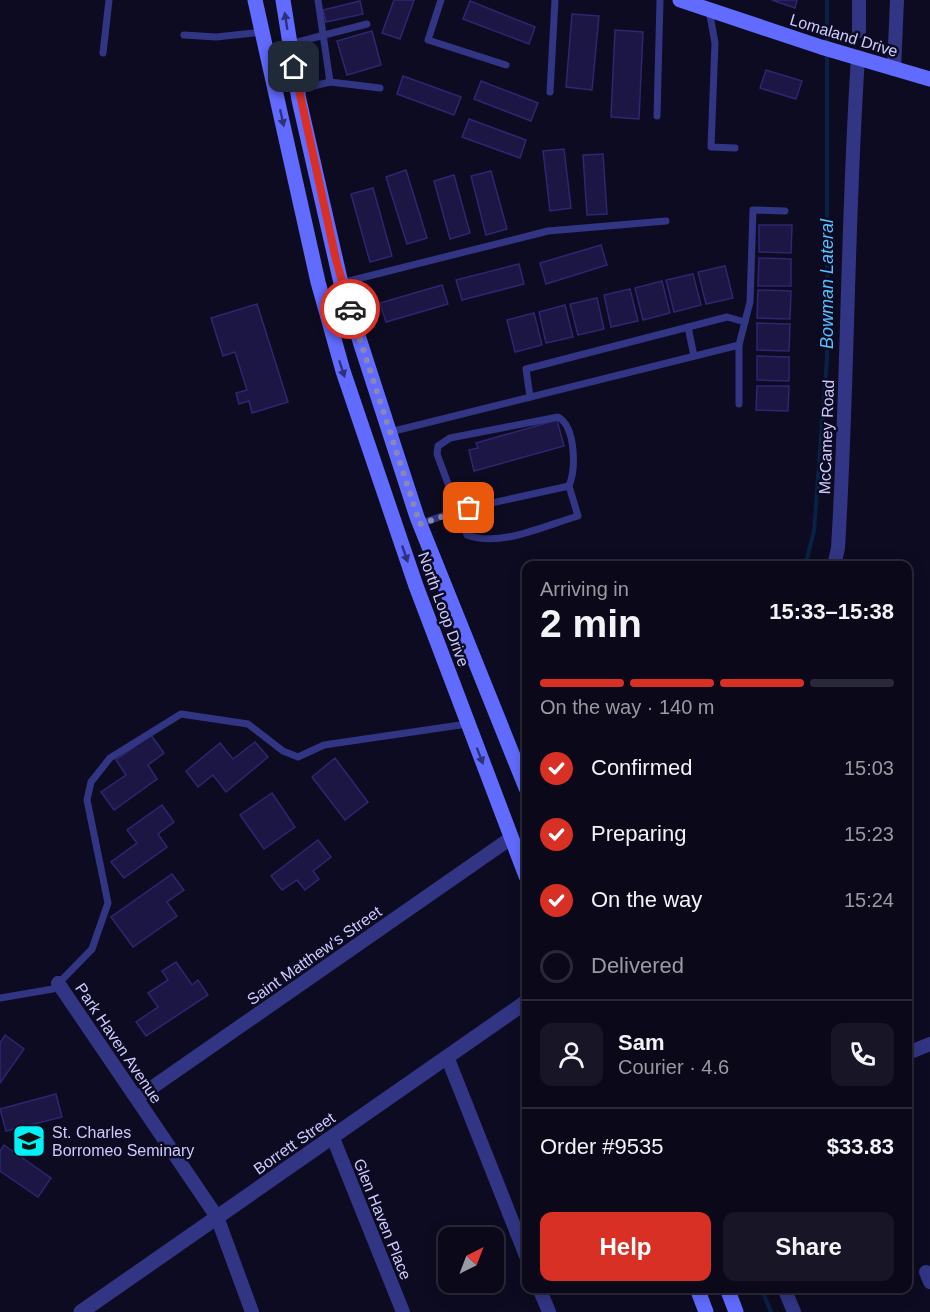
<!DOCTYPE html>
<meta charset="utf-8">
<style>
:root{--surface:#0a0819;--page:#181626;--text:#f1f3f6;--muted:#999aa2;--line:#2a2938;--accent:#d93025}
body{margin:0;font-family:Helvetica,sans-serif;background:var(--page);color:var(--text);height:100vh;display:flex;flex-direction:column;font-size:22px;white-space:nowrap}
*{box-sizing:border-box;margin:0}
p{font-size:20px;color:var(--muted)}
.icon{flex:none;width:33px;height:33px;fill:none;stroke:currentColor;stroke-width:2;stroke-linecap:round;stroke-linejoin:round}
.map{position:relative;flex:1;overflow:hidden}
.details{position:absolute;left:522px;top:561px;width:390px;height:732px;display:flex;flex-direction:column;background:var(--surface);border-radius:12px;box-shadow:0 3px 15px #0003,0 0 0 2px var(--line)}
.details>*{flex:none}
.needle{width:39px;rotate:42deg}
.controls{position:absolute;left:438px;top:1227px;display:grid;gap:12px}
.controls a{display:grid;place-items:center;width:66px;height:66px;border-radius:12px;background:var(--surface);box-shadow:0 3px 15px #0003,0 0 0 2px var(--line);font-size:30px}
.pin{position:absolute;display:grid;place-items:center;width:51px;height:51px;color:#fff;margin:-26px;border-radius:12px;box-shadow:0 3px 9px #0006}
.courier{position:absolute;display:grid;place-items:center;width:60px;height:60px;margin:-30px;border:4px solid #d93025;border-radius:50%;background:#fff;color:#222;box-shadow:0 2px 8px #0007}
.summary em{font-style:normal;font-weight:700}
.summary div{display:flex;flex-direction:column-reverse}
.summary{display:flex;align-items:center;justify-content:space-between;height:102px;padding:0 18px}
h1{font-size:39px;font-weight:700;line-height:45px}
.bar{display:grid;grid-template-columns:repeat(4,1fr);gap:9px 6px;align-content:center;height:72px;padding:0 18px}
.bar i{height:8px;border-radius:4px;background:var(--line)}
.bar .current{background:var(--accent)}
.bar p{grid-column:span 4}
.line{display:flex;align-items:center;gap:15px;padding:0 18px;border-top:2px solid var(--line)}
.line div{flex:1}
.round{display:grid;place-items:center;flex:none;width:63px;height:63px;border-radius:12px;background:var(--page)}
ol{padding:0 18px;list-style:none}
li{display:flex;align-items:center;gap:18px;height:66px}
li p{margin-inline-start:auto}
li .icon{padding:6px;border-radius:50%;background:var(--accent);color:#fff;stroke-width:4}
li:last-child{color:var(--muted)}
li i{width:33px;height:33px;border:3px solid var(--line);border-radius:50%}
.button{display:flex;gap:12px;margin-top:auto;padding:12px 18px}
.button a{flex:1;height:69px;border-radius:12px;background:var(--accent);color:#fff;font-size:24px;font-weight:700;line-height:69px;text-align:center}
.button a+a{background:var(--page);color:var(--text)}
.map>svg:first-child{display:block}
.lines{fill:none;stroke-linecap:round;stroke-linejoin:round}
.stream{stroke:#072244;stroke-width:4}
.building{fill:#1b1643;stroke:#2e2671;stroke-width:1.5}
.service{stroke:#323584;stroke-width:7}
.minor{stroke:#323584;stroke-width:14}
.tertiary{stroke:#323584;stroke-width:15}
.secondary{stroke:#626bff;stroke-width:15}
.oneway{fill:#2f317a}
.done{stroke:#8a88b1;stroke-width:6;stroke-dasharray:0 10.8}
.route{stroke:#d93025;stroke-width:8}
.labels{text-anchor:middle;stroke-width:5;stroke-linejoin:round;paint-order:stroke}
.street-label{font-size:16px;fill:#cdcbff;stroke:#0d0b21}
.poi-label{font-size:16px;fill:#cdcbff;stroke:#0d0b21;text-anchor:start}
.water-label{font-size:18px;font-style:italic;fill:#59bfff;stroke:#0d0b21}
</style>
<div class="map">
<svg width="930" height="1312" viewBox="0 0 930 1312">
<rect width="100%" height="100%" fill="#0d0b21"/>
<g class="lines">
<g class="stream">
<path d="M827 44V0"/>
<path d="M805 566 814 531 827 358V52"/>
<path d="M761 1288 771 1312"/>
</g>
</g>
<g class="building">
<path d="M394 0H414L400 39 382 33Z"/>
<path d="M772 0H797L795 8Z"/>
<path d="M360 1 363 14 326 22 323 10Z"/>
<path d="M470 1 535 27 529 44 463 19Z"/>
<path d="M572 14 599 16 592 90 566 87Z"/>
<path d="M615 30 643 32 639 119 611 117Z"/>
<path d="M372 31 381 65 347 75 337 41Z"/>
<path d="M766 70 802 81 796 99 760 88Z"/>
<path d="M403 76 461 97 454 115 397 94Z"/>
<path d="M481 81 538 103 531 121 474 99Z"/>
<path d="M469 119 526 140 520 158 462 137Z"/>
<path d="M564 149 571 208 550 211 543 151Z"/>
<path d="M603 154 607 214 587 215 583 155Z"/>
<path d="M406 170 427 238 407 244 386 177Z"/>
<path d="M491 171 507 229 486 235 471 176Z"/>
<path d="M454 175 470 233 450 239 434 181Z"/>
<path d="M373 188 392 256 370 262 351 194Z"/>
<path d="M759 225H792L791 253 759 252Z"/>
<path d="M601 245 607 265 546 284 540 263Z"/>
<path d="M759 258 791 259V286H758Z"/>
<path d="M519 264 524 284 462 300 456 280Z"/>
<path d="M725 266 733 298 706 304 698 272Z"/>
<path d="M693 274 701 305 674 312 666 280Z"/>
<path d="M662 281 670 313 643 320 635 288Z"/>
<path d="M442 285 448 304 386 322 380 303Z"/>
<path d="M630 289 638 321 611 327 604 295Z"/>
<path d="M758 290 791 291 790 319 757 318Z"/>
<path d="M597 298 604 329 578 335 570 304Z"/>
<path d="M257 304 288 402 252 413 249 401 239 404 236 393 247 390 235 352 223 356 211 318Z"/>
<path d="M565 305 573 337 546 343 539 312Z"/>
<path d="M534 313 542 345 515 352 507 320Z"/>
<path d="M757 323 790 324 789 351 757 350Z"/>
<path d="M757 356 789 357V381L757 380Z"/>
<path d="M757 386H789L788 411 756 410Z"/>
<path d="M557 420 564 446 474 471 469 450 478 448 476 443Z"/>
<path d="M151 735 164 753 148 765 157 779 114 810 101 792 126 775 116 760Z"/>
<path d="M255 742 268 757 226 792 213 775 198 787 186 771 220 743 233 759Z"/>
<path d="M335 758 368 802 345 820 312 777Z"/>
<path d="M272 793 295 827 264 849 240 815Z"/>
<path d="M162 805 174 822 158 834 167 847 124 878 111 862 137 843 127 830Z"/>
<path d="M318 840 331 857 313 871 319 879 305 890 297 880 282 890 271 876Z"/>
<path d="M172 874 184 890 167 902 177 916 133 947 111 917Z"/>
<path d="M176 962 192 985 198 980 208 995 146 1036 136 1022 158 1007 148 993 168 980 162 971Z"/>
<path d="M5 1035 24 1049 0 1083V1043Z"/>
<path d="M56 1094 62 1117 6 1131 0 1109Z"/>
<path d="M4 1145 51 1178 38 1197 0 1171V1151Z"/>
</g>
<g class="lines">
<g class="service">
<path d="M441 0 428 40 506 65"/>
<path d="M709 10 715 43 711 147 735 148"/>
<path d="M184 35 216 37 262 32"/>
<path d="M290 44 367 24"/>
<path d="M103 53 109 0"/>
<path d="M330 82 380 88"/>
<path d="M297 90 330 82 318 0"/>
<path d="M550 92 555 0"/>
<path d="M657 116 660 0"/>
<path d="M341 283 548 231 666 221"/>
<path d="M688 327 694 356"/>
<path d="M739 345 750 302 753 210 785 211"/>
<path d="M530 397 526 369 727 317 745 322"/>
<path d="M390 432 739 345V404"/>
<path d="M420 524C436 518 452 512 469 508L569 486C576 469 576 427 558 417L450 438 438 446 437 454 467 535C500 548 546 525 578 516L569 486"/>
<path d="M0 998 53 989 92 949 108 903 87 800 91 782 110 758 181 714 248 724 283 751 298 757 324 745 467 724"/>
</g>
<g class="minor">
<path d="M859 0V31"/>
<path d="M894 69 897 0"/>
<path d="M834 566 838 548C848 385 847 221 858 58"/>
<path d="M58 983 217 1217 252 1312"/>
<path d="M908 1053 930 1044"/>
<path d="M448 1059 526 1256"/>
<path d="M137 1098 511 838"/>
<path d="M333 1138 403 1312"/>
<path d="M926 1272 930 1282"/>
<path d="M539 1288 549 1312"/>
<path d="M784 1288 794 1312"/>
</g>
<path class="tertiary" d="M81 1312 526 1002"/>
<g class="secondary">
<path d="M255 0 318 282 343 371 416 586 526 876"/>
<path d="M283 0 299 100 341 283 417 517 526 788"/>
<path d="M680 0 821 47 930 79"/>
<path d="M697 1288 706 1312"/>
<path d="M727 1288 736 1312"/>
</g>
</g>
<defs><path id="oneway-solid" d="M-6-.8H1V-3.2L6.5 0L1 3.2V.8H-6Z" transform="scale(1.5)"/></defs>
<g class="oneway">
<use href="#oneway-solid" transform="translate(286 21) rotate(-99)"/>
<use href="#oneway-solid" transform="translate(282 118) rotate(78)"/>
<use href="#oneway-solid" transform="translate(342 369) rotate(72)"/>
<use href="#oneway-solid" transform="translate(405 554) rotate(71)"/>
<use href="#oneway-solid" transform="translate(480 756) rotate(69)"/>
</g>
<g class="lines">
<path class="done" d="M350 309 420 524 469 508"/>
<path class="route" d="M294 67 336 260 350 309"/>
</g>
<defs>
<symbol id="school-square" viewBox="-11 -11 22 22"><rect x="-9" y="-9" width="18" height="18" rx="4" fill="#00f1f6" stroke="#0d0b21"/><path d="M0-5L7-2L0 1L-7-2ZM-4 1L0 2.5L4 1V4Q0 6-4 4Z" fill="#111"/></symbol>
</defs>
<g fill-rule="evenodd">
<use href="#school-square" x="10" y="1122" width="38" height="38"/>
</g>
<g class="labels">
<g class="street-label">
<text transform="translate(844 35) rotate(17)" y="6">Lomaland Drive</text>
<text transform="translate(826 437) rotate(-88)" y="6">McCamey Road</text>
<text transform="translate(444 609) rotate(70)" y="6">North Loop Drive</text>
<text transform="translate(314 955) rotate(-35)" y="6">Saint Matthew's Street</text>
<text transform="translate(119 1043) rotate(56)" y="6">Park Haven Avenue</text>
<text transform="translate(294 1143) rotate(-35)" y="6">Borrett Street</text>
<text transform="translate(383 1219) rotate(68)" y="6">Glen Haven Place</text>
</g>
<g class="poi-label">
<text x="52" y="1138">St. Charles<tspan x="52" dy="18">Borromeo Seminary</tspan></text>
</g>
<g class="water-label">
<text transform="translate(827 284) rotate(-90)" y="6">Bowman Lateral</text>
</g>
</g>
</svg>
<div class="controls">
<a><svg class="needle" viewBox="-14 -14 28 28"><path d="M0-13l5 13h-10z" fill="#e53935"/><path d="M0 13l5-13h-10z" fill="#999aa2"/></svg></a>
</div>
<div class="pin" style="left:469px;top:508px;background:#ea580c"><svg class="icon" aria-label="bag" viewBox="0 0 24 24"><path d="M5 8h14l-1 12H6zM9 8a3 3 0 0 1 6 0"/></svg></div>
<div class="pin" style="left:294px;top:67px;background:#1f2937"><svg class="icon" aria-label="home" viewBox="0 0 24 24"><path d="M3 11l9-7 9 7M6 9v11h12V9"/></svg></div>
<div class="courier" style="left:350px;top:309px"><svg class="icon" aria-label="car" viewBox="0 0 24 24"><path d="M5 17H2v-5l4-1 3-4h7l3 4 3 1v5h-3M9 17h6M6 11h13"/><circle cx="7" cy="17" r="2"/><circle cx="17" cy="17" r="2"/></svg></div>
<section class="details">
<div class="summary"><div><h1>2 min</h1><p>Arriving in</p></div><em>15:33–15:38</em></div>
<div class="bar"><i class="current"></i><i class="current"></i><i class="current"></i><i></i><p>On the way · 140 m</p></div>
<ol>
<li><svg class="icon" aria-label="check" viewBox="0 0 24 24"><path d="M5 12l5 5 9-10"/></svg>Confirmed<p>15:03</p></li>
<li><svg class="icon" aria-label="check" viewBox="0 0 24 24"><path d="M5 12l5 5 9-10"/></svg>Preparing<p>15:23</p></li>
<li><svg class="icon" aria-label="check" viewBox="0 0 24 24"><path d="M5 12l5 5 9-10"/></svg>On the way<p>15:24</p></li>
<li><i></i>Delivered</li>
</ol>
<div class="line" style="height:108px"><a class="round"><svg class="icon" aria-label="person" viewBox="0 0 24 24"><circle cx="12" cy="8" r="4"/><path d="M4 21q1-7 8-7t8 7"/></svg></a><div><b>Sam</b><p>Courier · 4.6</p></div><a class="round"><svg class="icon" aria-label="phone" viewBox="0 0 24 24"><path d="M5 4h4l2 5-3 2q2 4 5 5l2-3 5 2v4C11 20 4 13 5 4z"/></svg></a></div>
<div class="line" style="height:78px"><div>Order #9535</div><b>$33.83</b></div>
<div class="button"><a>Help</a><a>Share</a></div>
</section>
</div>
